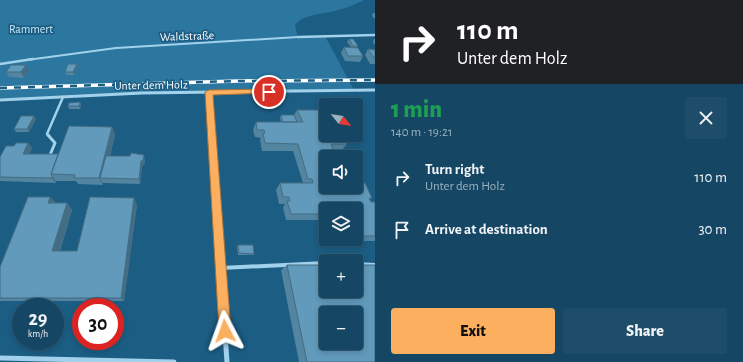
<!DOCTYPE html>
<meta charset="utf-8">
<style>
:root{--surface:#154663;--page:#1e4d69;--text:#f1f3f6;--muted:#9db1be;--line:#345e78;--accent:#fcaf5f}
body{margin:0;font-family:"Alegreya Sans",sans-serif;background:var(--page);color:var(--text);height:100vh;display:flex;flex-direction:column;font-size:15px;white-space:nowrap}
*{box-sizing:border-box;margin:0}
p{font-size:13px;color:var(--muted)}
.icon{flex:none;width:22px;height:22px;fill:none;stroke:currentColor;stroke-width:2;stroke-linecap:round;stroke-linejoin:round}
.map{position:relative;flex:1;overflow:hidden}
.side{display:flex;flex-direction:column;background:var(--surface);width:368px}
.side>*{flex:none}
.top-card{background:#202124;color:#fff;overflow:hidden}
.needle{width:26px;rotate:120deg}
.fabs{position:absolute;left:319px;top:98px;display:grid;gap:8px}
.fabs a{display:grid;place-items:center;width:44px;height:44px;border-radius:4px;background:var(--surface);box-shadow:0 2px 6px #0003,0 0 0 1px var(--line);font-size:20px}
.speed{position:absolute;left:12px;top:298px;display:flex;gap:8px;font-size:20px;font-weight:700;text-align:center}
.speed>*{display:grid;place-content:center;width:52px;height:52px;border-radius:50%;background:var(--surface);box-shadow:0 2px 6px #0003,0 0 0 1px var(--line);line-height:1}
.speed small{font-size:10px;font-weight:400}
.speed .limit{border:6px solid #d22;background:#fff;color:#111}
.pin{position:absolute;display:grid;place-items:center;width:34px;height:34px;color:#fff;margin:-17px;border:2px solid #fff;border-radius:50%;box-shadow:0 1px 4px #0007}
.me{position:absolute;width:44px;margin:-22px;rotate:356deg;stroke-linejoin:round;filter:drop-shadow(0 0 3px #0008)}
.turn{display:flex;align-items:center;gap:14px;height:84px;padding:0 16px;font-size:18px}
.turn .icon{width:52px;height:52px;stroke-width:2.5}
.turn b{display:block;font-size:28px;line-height:34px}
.round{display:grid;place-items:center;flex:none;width:42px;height:42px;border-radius:4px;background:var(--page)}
.headline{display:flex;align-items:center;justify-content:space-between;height:68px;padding:0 16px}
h1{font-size:24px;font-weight:800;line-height:30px;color:#1e9e55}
.action{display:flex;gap:8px;margin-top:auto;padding:8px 16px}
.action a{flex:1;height:46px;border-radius:4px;background:var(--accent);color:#111;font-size:16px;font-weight:800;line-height:46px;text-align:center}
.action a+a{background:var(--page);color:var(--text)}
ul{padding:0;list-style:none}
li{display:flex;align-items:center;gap:12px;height:52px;padding:0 16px}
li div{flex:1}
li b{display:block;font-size:15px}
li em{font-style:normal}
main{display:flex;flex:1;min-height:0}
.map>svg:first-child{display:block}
.green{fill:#2b77a0}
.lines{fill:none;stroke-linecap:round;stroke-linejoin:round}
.lane-far3{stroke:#a2d1eb;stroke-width:2}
.lane-far2{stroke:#a2d1eb;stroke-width:2.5}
.lane-far1{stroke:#a2d1eb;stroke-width:3}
.lane{stroke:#a2d1eb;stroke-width:4}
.street-far3{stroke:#a2d1eb;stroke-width:2.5}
.street-far2{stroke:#a2d1eb;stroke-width:3}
.street-far1{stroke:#a2d1eb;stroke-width:4}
.street{stroke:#a2d1eb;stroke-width:5}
.rail-casing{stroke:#fff;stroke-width:3.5}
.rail{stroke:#1c5d84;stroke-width:2.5;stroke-dasharray:7;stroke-linecap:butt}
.wall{fill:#5384a0}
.shaded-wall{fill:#446c82}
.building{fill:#619aba;stroke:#446c82;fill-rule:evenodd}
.route{fill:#fcaf5f;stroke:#a4723e}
.labels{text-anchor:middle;stroke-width:3.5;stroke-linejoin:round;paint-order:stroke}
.far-park-label{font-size:12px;fill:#c6e7f8;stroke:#1c5d84}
.far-street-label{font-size:12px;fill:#fff;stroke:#1c5d84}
</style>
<main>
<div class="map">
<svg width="375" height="362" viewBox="0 0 375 362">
<rect width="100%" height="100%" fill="#1c5d84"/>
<!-- green -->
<path class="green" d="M0,0H364C356,4 347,8 338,10C326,14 300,14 295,26L298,37L325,36L354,90L142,93L0,100Z"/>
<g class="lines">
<!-- lane-far3 -->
<path class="lane-far3" d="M27,60L116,48L298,37"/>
<!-- lane-far2 -->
<path class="lane-far2" d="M0,64L33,59
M49,136L47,134L63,97"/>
<!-- lane-far1 -->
<path class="lane-far1" d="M48,135L55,143L50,155"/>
<!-- lane -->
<path class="lane" d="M356,264L375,265
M221,268L326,263"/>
<!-- street-far3 -->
<path class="street-far3" d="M298,37L375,35"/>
<!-- street-far2 -->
<path class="street-far2" d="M209,93L212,136
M0,100L142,93L375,90"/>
<!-- street-far1 -->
<path class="street-far1" d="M212,135L219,235"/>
<!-- street -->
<path class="street" d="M218,234L227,362
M0,358L174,362"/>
<!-- rail casing -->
<g class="rail-casing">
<path id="rail" d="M0,88L238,81L375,80"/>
</g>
<!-- rail -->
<use href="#rail" class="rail"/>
</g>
<!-- wall -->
<path class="wall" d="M373,13H375V19L372,16Z
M349,39L358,46L357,48L363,56L360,62L345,61L341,53L344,47H351L347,42Z
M374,39H375V45L373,42Z
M368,49L375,50V64H370L365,55Z
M77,64L78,67L74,75H66L65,72Z
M29,71L24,78L9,77L6,72Z
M80,102L81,105L80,109H69L68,106Z
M297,110L347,144L341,151H334L326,187L372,198L370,199L371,202H375V241H333L332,239H356V209H326V220H286L283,207L285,205L284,204H279L276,190L280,183H303L293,151H262L260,140L261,138L255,137L253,130L256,122H281L280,118L281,115H294Z
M34,116L36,119L29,132H16L14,129Z
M112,127L115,135L110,156L145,160L144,165L142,166L140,184L103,183V185L78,184L76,181H56V183L0,181V157L28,143L32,148L29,154H58Z
M50,197L56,203H67L72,210L60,251H77L137,204L124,301H0V267Z
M238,245L254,254L253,255H238L237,247Z
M287,265L375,362H299L281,270Z"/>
<!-- shaded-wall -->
<path class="shaded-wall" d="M77,64L78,67L74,75L73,72Z
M26,65L29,71L24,78L21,72Z
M80,102L81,105L80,109L79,106Z
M34,116L36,119L29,132L27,129Z
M112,127L115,135L104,178H100L103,183V185L99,178Z
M28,143L32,148L27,159L23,154Z
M144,155L145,160L144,165L142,166L140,184L139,179L141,161Z
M52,176L56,181V183L52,178Z
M50,197L56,203L54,209L48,203Z
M134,198L137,204L124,301L121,298Z
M67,203L72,210L58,256L52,251Z"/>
<!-- building -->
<path class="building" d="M349,39H353L358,46H353Z
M344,47L358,48L363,56H348Z
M368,49L375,50V58H374Z
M68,64H77L73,72H65Z
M11,65H26L21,72H6Z
M80,102L79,106H68L69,103Z
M297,110H326V135H342L347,144H331L336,157H326V187H356V183H365L372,198H369L371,202H375V236H356V209H326V214H291L287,201H290L289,197H283L280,183H313L312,179H308L298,144L265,143L263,133H265L264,130H257L256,122H303Z
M281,115H294L297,122H283Z
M21,116H34L27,129H14Z
M69,126L112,127L99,178H74L75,175L51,174Z
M16,143H28L23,154H58L51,174L52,176V178L0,177V157L6,146H14Z
M131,153L144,155L143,160L141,161L139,179L100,178L106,156H130Z
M28,197H50L48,203H67L52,251H77L90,197L134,198L121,298H0V267Z
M238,245H253L254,254L239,253Z
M287,265H326V291H356V265H375V362H307ZM326,313H356V343H326Z"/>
<!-- route -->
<path class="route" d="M269,89L271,90V93L213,95L231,331L230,335L225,337L221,335L219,331L205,92L209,90Z"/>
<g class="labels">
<!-- far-park labels -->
<g class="far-park-label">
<text x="31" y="33">Rammert</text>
</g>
<!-- far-street labels -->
<g class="far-street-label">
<text transform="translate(187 36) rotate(-2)" y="4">Waldstraße</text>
<text transform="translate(151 85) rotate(-1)" y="4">Unter dem Holz</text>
</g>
</g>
</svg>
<div class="fabs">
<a><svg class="needle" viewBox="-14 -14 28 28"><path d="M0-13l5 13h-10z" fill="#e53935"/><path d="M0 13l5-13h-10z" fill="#9db1be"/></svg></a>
<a><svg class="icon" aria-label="sound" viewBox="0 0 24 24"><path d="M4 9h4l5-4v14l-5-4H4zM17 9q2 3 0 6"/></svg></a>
<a><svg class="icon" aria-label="layers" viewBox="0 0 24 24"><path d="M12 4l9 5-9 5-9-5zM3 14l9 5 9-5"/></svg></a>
<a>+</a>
<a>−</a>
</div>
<div class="speed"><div>29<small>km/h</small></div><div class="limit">30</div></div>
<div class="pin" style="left:269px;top:92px;background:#d93025"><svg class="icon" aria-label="arrive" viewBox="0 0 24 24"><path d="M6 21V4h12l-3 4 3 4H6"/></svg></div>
<svg class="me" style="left:225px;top:331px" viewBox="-20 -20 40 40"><path d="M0-17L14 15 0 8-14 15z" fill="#fcaf5f" stroke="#fff" stroke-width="4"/></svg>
</div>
<section class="side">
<div class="top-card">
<div class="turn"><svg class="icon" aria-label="right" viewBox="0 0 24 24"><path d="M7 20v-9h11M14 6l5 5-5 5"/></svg><div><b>110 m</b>Unter dem Holz</div></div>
</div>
<div class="headline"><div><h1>1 min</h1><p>140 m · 19:21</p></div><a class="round"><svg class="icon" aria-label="close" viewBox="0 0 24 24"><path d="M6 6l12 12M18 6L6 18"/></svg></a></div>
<ul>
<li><svg class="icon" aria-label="right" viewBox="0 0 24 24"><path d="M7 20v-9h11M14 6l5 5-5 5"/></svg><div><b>Turn right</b><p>Unter dem Holz</p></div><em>110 m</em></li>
<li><svg class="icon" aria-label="arrive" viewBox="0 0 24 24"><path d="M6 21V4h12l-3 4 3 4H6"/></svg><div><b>Arrive at destination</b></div><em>30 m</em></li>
</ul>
<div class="action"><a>Exit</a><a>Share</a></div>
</section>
</main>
